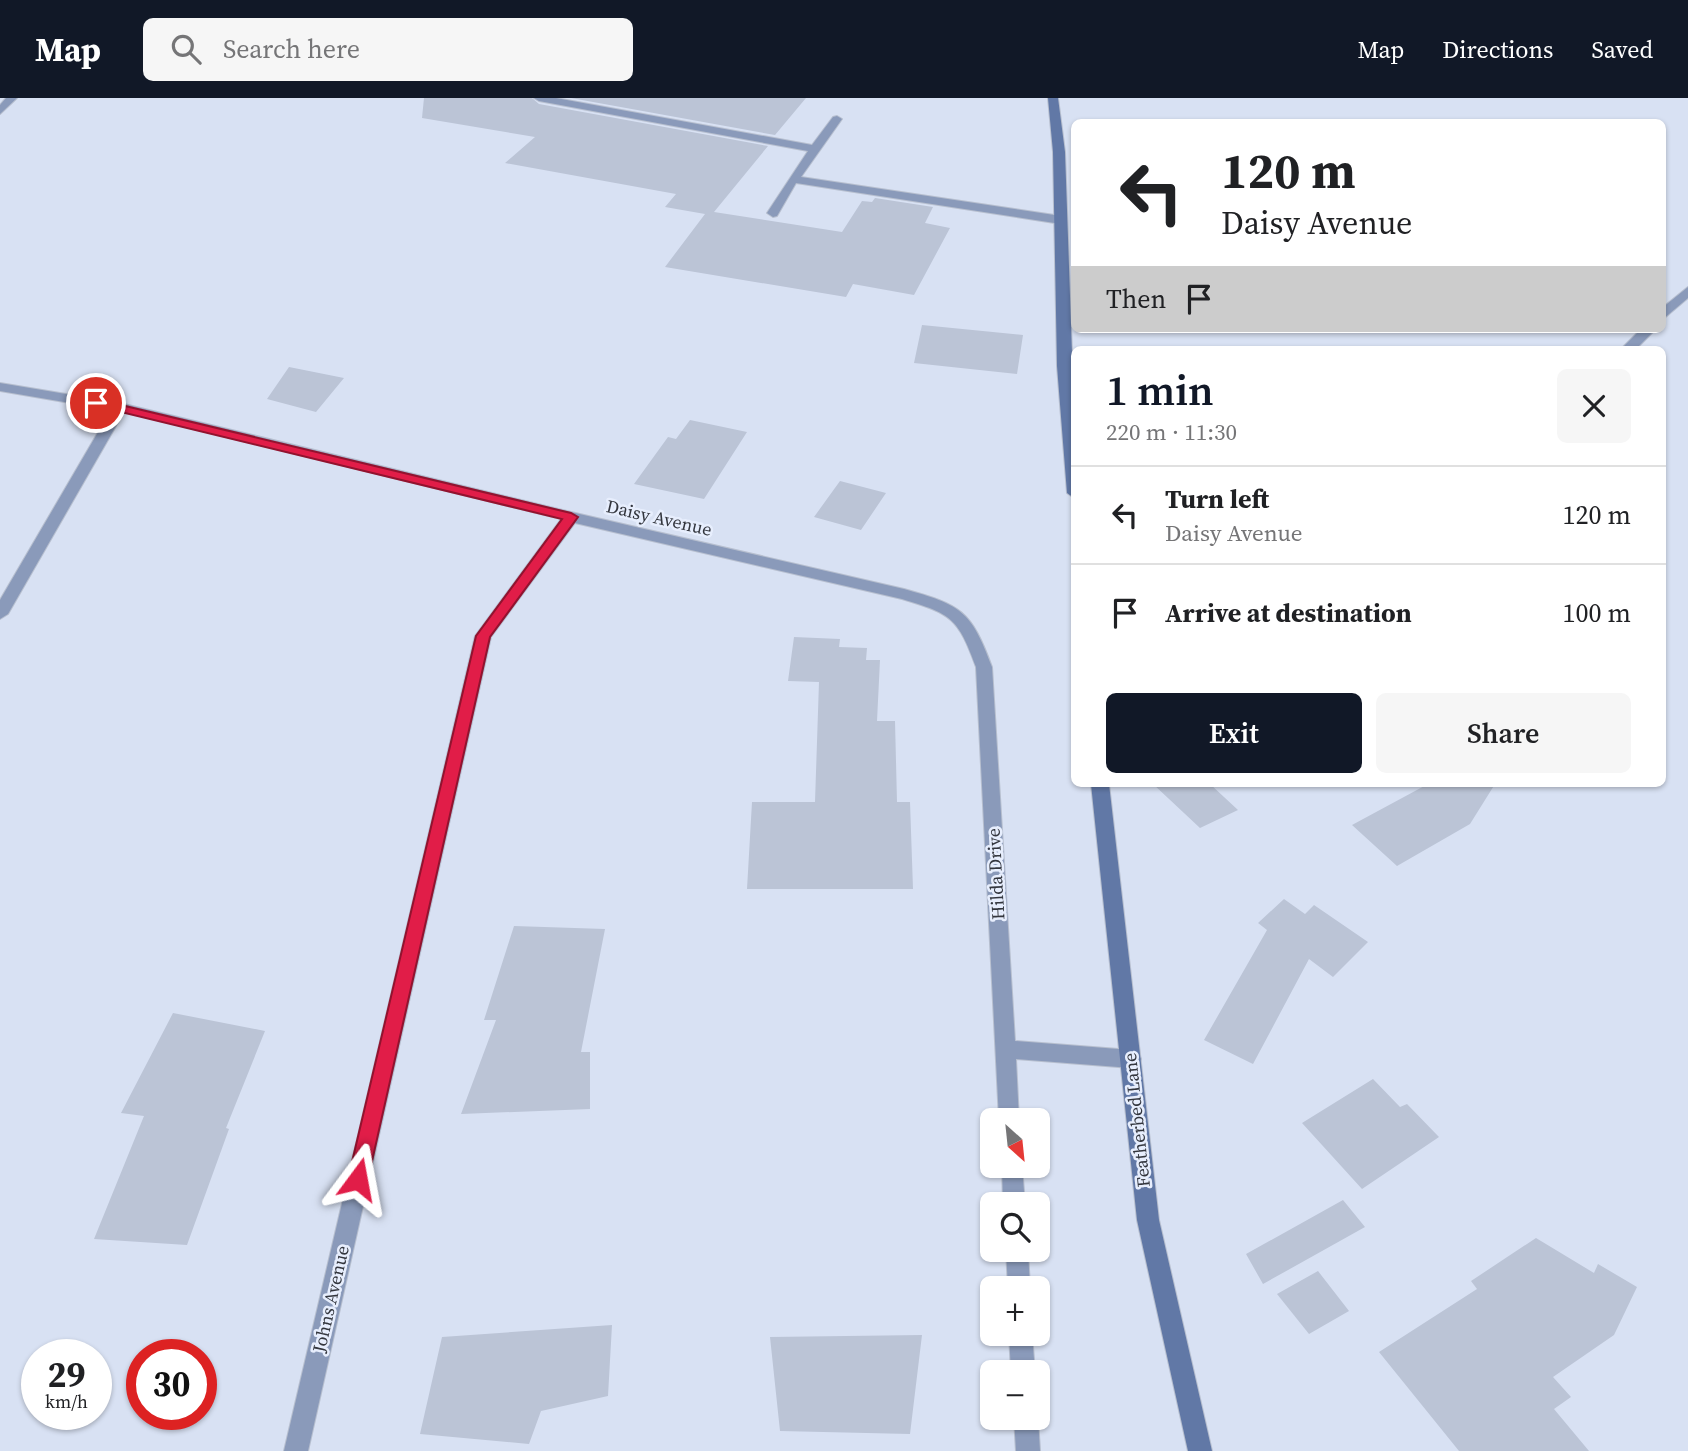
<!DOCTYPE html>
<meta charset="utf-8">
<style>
:root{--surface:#fff;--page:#f6f6f6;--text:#202124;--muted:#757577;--line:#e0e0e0;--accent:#111827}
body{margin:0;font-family:"Source Serif 4",serif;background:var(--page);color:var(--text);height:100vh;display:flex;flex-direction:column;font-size:26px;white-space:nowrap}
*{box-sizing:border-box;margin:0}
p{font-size:23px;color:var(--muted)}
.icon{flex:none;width:38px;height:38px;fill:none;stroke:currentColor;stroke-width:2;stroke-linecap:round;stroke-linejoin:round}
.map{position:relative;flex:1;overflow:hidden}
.side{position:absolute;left:1071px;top:248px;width:595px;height:441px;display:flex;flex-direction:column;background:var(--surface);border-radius:10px;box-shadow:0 2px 5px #0004}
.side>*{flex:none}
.top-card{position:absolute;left:1071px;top:21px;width:595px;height:214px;border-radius:10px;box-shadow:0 2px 5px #0004;background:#fff;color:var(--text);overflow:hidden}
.needle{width:46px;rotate:153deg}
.fabs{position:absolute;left:980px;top:1010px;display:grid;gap:14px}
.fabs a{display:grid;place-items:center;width:70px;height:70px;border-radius:10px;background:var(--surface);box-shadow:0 2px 5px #0004;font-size:35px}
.speed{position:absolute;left:21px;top:1241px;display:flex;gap:14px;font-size:35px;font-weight:700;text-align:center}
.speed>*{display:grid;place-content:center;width:91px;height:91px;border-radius:50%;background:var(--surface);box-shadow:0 2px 5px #0004;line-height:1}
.speed small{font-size:18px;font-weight:400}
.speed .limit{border:10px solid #d22;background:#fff;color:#111}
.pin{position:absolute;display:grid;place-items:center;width:60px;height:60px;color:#fff;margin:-30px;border:4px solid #fff;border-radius:50%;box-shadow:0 2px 7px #0007}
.me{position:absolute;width:77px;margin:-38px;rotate:13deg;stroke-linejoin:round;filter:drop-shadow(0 0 5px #0008)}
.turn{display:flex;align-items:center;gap:24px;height:147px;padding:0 35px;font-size:32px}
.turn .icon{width:91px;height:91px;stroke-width:2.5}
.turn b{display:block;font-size:49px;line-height:60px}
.then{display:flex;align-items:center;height:66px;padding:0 35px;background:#0003;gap:14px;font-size:26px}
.round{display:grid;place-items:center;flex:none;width:74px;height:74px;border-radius:10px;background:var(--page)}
.summary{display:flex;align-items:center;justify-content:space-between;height:119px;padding:0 35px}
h1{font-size:42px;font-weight:600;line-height:52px;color:var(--accent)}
.button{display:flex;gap:14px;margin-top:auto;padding:14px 35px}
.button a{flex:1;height:80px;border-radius:10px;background:var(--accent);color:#fff;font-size:28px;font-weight:600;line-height:80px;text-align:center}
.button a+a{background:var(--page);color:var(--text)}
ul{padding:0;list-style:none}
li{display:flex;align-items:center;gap:21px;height:98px;padding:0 35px;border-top:2px solid var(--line)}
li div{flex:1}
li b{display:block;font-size:26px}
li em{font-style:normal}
header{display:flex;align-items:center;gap:42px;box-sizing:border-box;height:98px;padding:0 35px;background:var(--accent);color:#fff}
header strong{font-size:33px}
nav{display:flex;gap:38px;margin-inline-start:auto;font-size:24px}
.search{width:490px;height:63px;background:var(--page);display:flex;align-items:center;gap:18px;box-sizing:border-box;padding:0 24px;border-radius:10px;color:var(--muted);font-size:26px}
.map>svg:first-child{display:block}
.building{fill:#bbc4d6}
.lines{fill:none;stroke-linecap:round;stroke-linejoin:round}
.lane-casing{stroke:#b7bfcf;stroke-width:2}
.street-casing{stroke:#b7bfcf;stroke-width:2}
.secondary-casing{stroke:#b7bfcf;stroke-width:2}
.lane{fill:#8a9aba;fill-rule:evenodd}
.street{fill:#8a9aba;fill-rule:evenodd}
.secondary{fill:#6178a6;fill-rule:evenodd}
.route{fill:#e11d48;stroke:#92132f;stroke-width:2}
.labels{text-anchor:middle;stroke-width:5;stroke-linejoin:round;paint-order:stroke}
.street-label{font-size:18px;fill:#33363e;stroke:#e7eefd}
</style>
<header>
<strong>Map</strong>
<div class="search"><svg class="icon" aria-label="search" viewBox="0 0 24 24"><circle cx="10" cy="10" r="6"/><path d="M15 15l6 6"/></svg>Search here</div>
<nav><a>Map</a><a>Directions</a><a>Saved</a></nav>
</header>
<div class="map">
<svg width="1688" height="1353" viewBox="0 0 1688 1353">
<rect width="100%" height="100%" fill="#d8e1f3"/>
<!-- building -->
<path class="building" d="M424,0H532L539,6L768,48L714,114L842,134L862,103L872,104L875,100L933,109L925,125L950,130L914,197L853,186L846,199L665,169L705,116L665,109L676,96L505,65L535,39L422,20Z
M571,0H806L775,37Z
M922,227L1023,237L1017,276L914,265Z
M289,269L344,280L316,314L267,301Z
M690,322L747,334L704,401L634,386L668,339L676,341Z
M840,383L886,395L861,432L814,419Z
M794,539L840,541L839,549L867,550L866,562H880L877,623H895L897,704H910L913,791H747L752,704H815L819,584L788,583Z
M1153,686H1210L1238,712L1200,730Z
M1428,686H1495L1470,726L1397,768L1352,727Z
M1284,801L1305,816L1314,807L1368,844L1333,879L1309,861L1253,966L1204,942L1267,832L1258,825Z
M514,828L605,831L581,954H590V1011L461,1016L496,922H484Z
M173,915L265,933L226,1030L229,1031L187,1147L94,1141L144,1018L121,1015Z
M1373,981L1400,1009L1407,1006L1439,1039L1362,1091L1302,1025Z
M1343,1102L1365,1129L1263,1186L1246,1156Z
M1536,1140L1594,1175L1598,1166L1637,1189L1614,1237L1553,1279L1571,1299L1554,1311L1589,1353H1459L1379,1254L1477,1191L1471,1183Z
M1318,1173L1349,1213L1309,1236L1277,1196Z
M612,1227L608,1298L541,1313L529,1346L420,1336L442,1239Z
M922,1237L910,1336L780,1333L770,1239Z"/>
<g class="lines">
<!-- lane casing -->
<g class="lane-casing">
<path id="lane" d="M534,0H556L812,47L833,19L837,18L842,21L801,79L1061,118L1067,122L1061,126L796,85L777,118L773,119L767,115L808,53L539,3Z"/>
</g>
<!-- street casing -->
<g class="street-casing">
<path id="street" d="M6,0H17L0,16V7Z
M1688,189V200L1662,222V210Z
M1641,231H1656L1635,252H1620Z
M0,285L120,305L571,414L904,491C961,507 971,512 992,569L1015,943L1131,952L1138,955L1141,961L1138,967L1131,970L1016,961L1019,1022H999L976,569C958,520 952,516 902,501L575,425L491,539L308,1353H284L475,538L561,421L124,314L8,516L0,521V502L111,312L0,293Z
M1002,1068H1022L1025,1106H1003Z
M1006,1152H1028L1030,1190H1008Z
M1009,1236H1032L1035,1274H1011Z
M1014,1320H1038L1040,1353H1016Z"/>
</g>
<!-- secondary casing -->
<g class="secondary-casing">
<path id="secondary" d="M1048,0H1058L1065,54L1074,313V400L1067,395L1057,268L1053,54Z
M1091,686H1109L1159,1122L1212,1353H1188L1137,1122Z"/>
</g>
<!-- lane -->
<use href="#lane" class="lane"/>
<!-- street -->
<use href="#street" class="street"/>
<!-- secondary -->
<use href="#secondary" class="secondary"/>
</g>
<!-- route -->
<path class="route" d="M96,301L571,415L578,419L490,539L368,1081L365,1087L358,1090L351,1087L348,1081L476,538L562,421L92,307V302Z"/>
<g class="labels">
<!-- street labels -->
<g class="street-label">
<text transform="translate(659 420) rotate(13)" y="6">Daisy Avenue</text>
<text transform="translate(996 776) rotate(-93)" y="6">Hilda Drive</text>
<text transform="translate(1137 1022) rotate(-96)" y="6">Featherbed Lane</text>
<text transform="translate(331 1201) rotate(-77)" y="6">Johns Avenue</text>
</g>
</g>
</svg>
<div class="fabs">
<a><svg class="needle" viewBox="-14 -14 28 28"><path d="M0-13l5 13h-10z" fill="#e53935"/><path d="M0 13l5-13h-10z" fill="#757577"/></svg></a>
<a><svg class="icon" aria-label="search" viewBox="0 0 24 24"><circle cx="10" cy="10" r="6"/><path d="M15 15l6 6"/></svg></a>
<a>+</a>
<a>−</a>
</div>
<div class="speed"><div>29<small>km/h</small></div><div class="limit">30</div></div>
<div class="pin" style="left:96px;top:305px;background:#d93025"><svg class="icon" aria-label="arrive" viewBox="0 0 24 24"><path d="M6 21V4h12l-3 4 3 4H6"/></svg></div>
<svg class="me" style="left:358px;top:1081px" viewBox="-20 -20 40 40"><path d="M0-17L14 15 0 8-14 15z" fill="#e11d48" stroke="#fff" stroke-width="4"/></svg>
<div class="top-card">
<div class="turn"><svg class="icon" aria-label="left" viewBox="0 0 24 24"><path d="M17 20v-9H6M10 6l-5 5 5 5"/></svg><div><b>120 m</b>Daisy Avenue</div></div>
<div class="then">Then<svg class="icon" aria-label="arrive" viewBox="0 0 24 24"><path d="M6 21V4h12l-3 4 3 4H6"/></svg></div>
</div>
<section class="side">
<div class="summary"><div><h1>1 min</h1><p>220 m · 11:30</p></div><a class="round"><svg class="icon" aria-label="close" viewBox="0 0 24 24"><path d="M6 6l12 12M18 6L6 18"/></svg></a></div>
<ul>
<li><svg class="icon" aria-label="left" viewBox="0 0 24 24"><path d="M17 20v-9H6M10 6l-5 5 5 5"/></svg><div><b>Turn left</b><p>Daisy Avenue</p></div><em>120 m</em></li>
<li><svg class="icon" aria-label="arrive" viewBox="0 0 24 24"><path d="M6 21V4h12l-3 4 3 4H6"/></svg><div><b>Arrive at destination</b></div><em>100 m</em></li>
</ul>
<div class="button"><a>Exit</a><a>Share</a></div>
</section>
</div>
